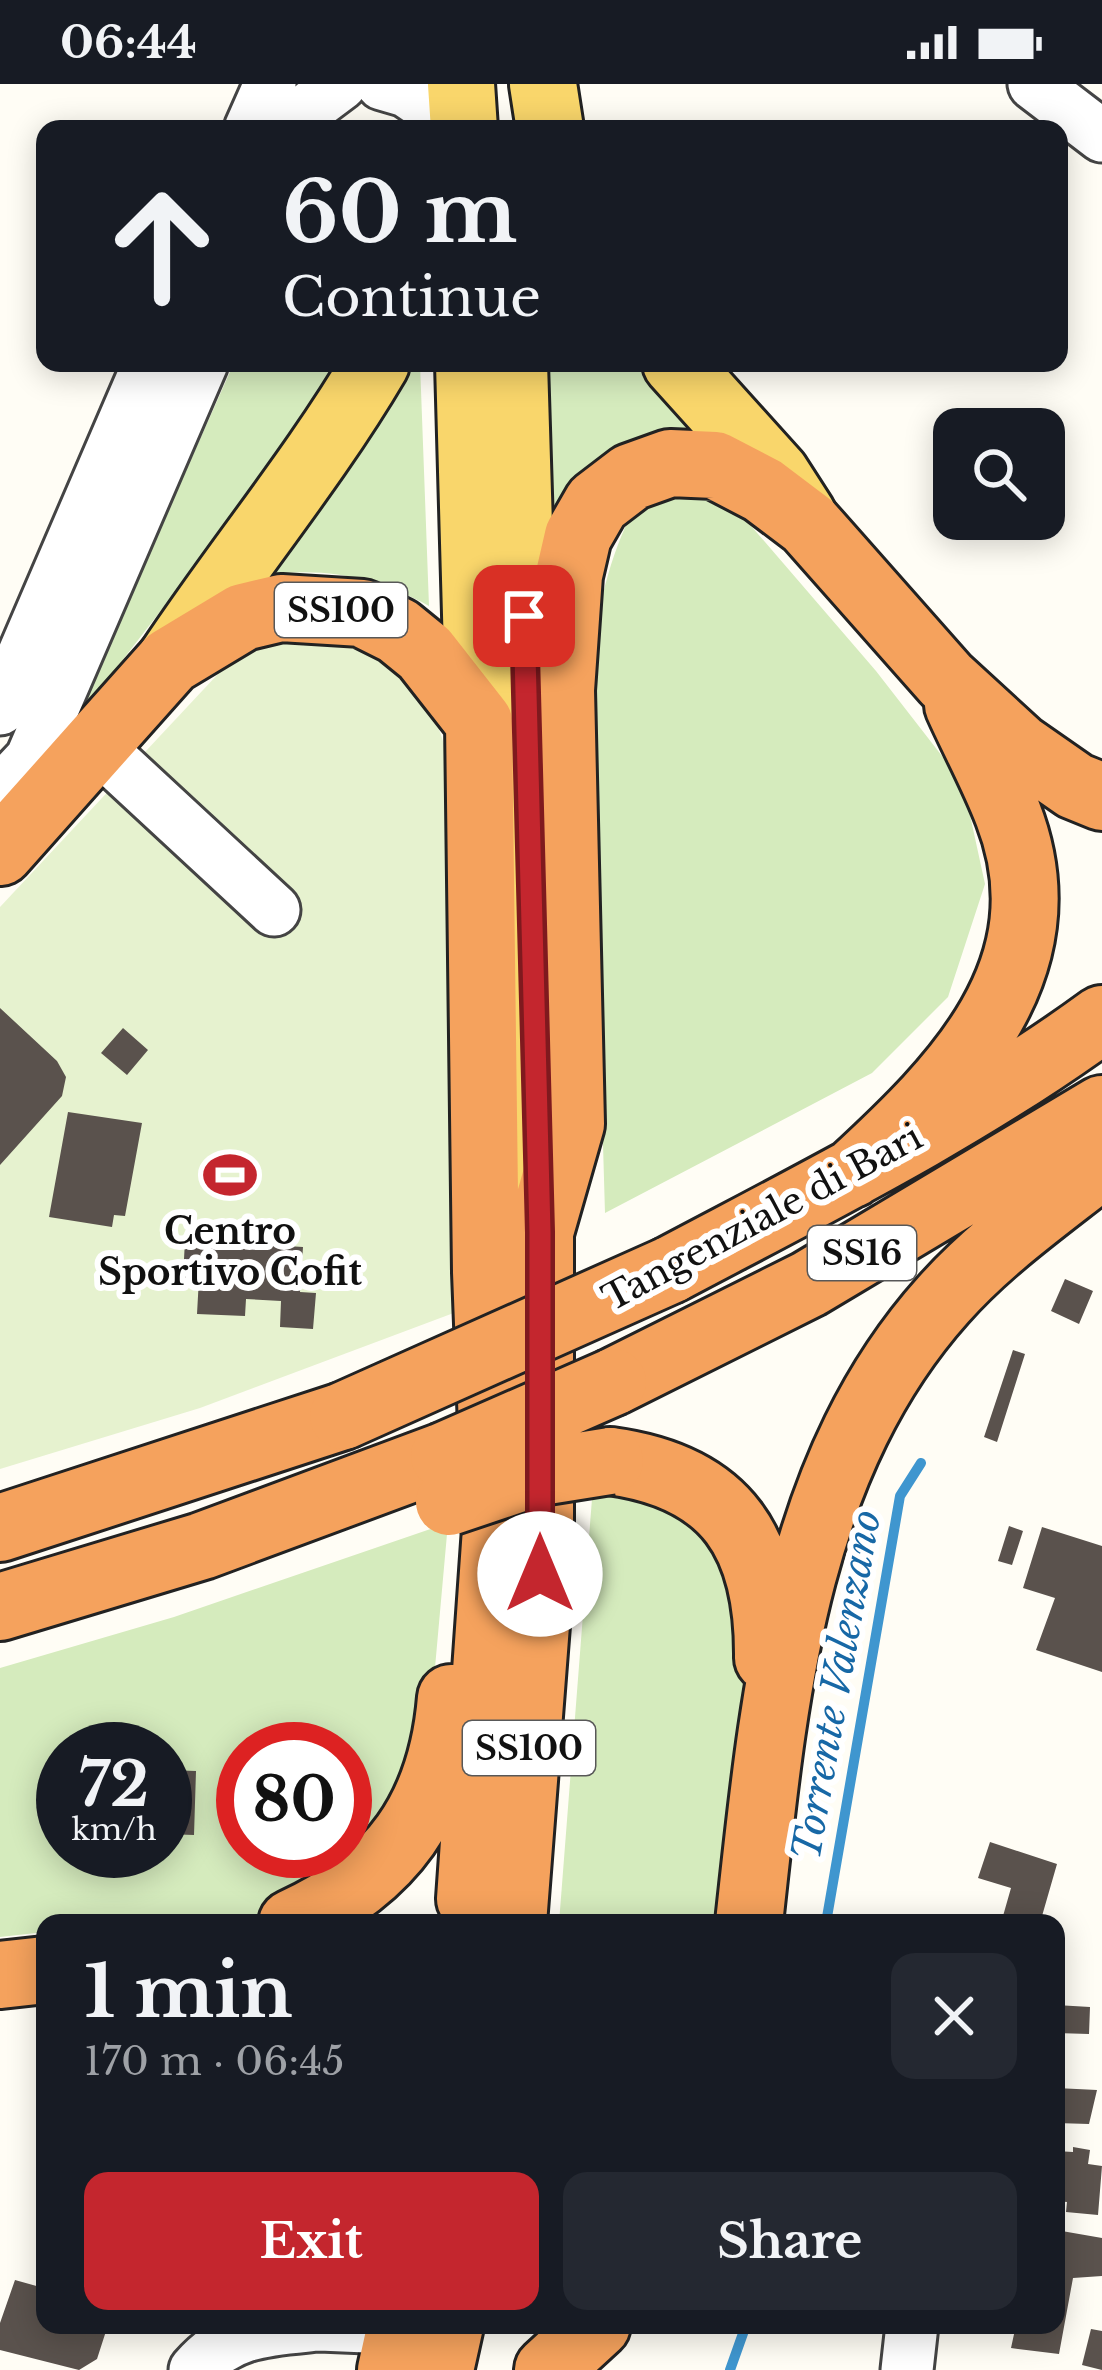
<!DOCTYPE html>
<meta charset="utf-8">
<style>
:root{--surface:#171b24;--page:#242831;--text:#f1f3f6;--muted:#9ea1a6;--accent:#c4262e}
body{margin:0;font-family:"Libre Baskerville",serif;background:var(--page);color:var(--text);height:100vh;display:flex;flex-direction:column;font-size:45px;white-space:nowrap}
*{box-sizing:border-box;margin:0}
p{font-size:39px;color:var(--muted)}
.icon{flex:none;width:66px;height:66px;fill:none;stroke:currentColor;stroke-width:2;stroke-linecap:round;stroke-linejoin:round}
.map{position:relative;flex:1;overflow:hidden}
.side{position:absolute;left:36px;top:1830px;width:1029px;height:420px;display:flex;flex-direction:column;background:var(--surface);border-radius:24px;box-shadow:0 6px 30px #0003}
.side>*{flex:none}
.hud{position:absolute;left:36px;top:36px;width:1032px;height:252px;border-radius:24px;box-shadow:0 6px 30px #0003;background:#171b24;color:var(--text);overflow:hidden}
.tools{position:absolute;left:933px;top:324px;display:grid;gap:24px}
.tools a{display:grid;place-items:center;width:132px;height:132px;border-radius:24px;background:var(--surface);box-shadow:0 6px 30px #0003;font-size:60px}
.speed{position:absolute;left:36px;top:1638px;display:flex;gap:24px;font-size:60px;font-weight:700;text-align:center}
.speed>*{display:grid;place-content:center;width:156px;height:156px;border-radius:50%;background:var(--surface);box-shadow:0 6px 30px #0003;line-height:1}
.speed small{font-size:30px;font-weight:400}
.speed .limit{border:18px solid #d22;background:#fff;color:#111}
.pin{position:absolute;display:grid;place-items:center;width:102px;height:102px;color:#fff;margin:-51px;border-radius:24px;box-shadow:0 6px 18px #0006}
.me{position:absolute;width:132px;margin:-66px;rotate:0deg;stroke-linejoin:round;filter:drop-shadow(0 0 9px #0008)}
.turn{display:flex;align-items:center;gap:42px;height:252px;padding:0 48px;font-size:54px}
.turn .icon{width:156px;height:156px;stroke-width:2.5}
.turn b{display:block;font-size:84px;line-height:102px}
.round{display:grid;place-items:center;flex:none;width:126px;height:126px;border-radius:24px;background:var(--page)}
.overview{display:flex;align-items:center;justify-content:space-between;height:204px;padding:0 48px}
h1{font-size:72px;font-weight:700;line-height:90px}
.button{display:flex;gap:24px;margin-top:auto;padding:24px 48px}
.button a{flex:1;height:138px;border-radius:24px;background:var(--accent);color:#fff;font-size:48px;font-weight:700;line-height:138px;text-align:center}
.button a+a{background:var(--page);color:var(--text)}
.status{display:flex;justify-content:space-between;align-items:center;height:84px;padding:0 60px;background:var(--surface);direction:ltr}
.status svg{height:33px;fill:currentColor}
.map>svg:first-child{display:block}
.green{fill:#d5ebbd;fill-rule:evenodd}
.pitch{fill:#e6f2cf}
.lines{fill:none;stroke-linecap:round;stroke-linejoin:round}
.stream{stroke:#3f96cf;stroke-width:10}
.building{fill:#5a524d}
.minor-casing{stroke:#444;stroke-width:57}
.major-casing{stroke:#222;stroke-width:72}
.highway-casing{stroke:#222;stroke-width:72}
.minor{stroke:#fff;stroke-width:51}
.major{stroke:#f9d66b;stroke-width:66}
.highway{stroke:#f5a25d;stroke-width:66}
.highway-bridge-casing{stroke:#222;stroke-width:72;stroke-linecap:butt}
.highway-bridge{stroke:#f5a25d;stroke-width:66}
.route-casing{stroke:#7f191e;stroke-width:30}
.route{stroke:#c4262e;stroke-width:21}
.labels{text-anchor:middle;stroke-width:12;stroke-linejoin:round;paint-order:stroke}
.shield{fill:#fff;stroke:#585858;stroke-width:3}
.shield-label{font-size:33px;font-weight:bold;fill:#111}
.street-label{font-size:36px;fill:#111;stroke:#fff}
.poi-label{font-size:36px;font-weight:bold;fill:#111;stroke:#fff}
.water-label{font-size:39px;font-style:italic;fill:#1768a6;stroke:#fff}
</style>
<div class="status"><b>06:44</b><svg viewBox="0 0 49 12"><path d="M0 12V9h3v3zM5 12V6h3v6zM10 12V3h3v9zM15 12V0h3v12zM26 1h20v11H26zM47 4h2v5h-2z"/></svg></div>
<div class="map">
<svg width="1102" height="2286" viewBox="0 0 1102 2286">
<rect width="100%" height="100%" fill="#fffdf5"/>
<!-- green -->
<path class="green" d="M234,279H340L282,370L46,675L101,577Z
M410,279H420L429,522C376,493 316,480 256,494L356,374Z
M545,279H649L717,352L550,473Z
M700,408L746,436L876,587L963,699L985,800L948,913L872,989L605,1129L589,581C599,522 609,470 638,417Z
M627,1399L709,1438L749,1555L721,1839H559L593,1402Z
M448,1439L431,1628L389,1744L286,1822L243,1834L176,1839H45V1848L0,1853V1584L174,1533ZM63,1665H165V1767H63ZM243,1665H345V1767H243Z"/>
<!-- pitch -->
<path class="pitch" d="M323,555C398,573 429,599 448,675L459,1227L200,1324L0,1385V823L232,575L277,557Z"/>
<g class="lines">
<!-- stream -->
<path class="stream" d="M826,1839L900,1412L921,1379
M730,2286L746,2241"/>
</g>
<!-- building -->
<path class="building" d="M0,924L57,977L66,993L62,1012L0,1081Z
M123,944L148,966L127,991L101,969Z
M68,1028L142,1039L125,1132L114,1131L112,1143L49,1133Z
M185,1156L303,1163L300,1208L316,1209L313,1245L280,1243L281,1217L246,1215L245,1232L197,1230L199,1194H183Z
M1065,1195L1093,1207L1079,1240L1051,1227Z
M1013,1266L1025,1270L997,1358L984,1353Z
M1009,1442L1023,1447L1012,1481L998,1477Z
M1042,1443L1102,1462V1588L1036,1566L1055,1514L1023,1504Z
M165,1686L196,1687L194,1751L165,1750Z
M990,1758L1057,1780L1040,1839H1001L1011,1804L978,1794Z
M1056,1921L1090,1923L1089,1950L1056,1949Z
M1056,2004L1097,2006L1089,2040L1056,2039Z
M1073,2063L1090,2066L1088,2080L1102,2082L1098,2131L1066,2128L1067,2118L1056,2117V2067L1073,2068Z
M1056,2146L1102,2154V2192L1073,2194L1059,2270L1011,2264L1016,2241H1056Z
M44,2189L45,2241L107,2244L97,2275L79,2286L0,2266V2239L15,2196L40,2203Z
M1091,2245L1102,2247V2286L1082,2281Z"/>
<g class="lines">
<!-- minor casing -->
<g class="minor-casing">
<path id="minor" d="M382,0L406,7L462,45
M1034,0L1102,52
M250,45L270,0
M303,45L313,21L341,0
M0,625L149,279
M96,661L274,826
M0,708L31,675L202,279
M320,2241L367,2243
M195,2286C229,2246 269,2246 319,2241
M907,2286L912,2241"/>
</g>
<!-- major casing -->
<g class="major-casing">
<path id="major" d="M461,0L464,45
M543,0L550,45
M469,279L479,638
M514,279L540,1127
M676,279L776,390L803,432
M170,577C237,476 315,383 376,279"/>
</g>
<!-- highway casing -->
<g class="highway-casing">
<path id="highway" d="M0,768L170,577L243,533L281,524L362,529L398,547L425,569L479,638L486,1188L496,1445L470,1815
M852,1090C955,995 1068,884 1008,730C994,693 974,657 958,621
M670,1186C817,1108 968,1033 1102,935
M613,1298L809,1200L1102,1025
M610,1377C728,1393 769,1460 768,1574
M0,1444L343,1332
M0,1523L202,1462L444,1372
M292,1839C392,1794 442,1724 451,1614
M513,1839L540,1489V1148L571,1040L561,606L569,491L578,452L597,419L631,393L670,379L715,381L763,406L808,440L946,596L1019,663L1075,702L1102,713
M749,1839C773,1622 791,1386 943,1216C989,1164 1048,1123 1102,1080
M0,1891L45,1886
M391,2286L401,2241
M440,2286L450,2241
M548,2286L597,2241"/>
</g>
<!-- minor -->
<use href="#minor" class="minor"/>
<!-- major -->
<use href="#major" class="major"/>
<!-- highway -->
<use href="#highway" class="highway"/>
<!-- highway-bridge casing -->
<g class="highway-bridge-casing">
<path id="highway-bridge" d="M343,1332L670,1186
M444,1372L613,1298
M449,1418L535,1389L610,1377"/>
</g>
<!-- highway-bridge -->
<use href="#highway-bridge" class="highway-bridge"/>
</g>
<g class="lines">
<!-- route casing -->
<g class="route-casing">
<path id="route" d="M524,532L540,1148V1490"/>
</g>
<!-- route -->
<use href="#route" class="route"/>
</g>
<!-- icons -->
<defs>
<g id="stadium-bare" transform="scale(4.14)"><path d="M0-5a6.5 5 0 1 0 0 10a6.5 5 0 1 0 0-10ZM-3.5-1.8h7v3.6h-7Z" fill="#c4262e" stroke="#fff" stroke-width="2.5" paint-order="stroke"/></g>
</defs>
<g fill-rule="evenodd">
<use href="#stadium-bare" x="230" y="1091"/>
</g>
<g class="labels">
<!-- shield labels -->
<g class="shield">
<rect x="275" y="499" width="132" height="54" rx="9"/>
<rect x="808" y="1142" width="108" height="54" rx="9"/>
<rect x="463" y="1637" width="132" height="54" rx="9"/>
</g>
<g class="shield-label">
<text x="341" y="538">SS100</text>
<text x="862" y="1181">SS16</text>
<text x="529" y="1676">SS100</text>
</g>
<!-- street labels -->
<g class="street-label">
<text transform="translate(762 1133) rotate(-28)" y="13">Tangenziale di Bari</text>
</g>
<!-- poi labels -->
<g class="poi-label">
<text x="230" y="1160">Centro<tspan x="230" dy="41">Sportivo Cofit</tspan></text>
</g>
<!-- water labels -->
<g class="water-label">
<text transform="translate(836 1601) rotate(-80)" y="14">Torrente Valenzano</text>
</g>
</g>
</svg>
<div class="tools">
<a><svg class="icon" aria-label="search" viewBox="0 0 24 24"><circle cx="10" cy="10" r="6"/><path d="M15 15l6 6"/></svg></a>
</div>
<div class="speed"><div>72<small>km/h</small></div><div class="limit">80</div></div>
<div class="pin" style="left:524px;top:532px;background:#d93025"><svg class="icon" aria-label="arrive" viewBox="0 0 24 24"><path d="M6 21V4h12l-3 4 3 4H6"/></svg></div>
<svg class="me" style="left:540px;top:1490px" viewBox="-20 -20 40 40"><circle r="19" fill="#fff"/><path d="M0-13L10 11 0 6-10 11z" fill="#c4262e"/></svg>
<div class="hud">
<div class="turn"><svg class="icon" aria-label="ahead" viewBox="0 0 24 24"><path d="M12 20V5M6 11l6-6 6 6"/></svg><div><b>60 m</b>Continue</div></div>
</div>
<section class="side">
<div class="overview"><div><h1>1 min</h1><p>170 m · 06:45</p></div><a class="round"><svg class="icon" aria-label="close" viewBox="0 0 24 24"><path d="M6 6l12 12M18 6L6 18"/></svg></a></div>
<div class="button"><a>Exit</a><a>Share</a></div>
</section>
</div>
